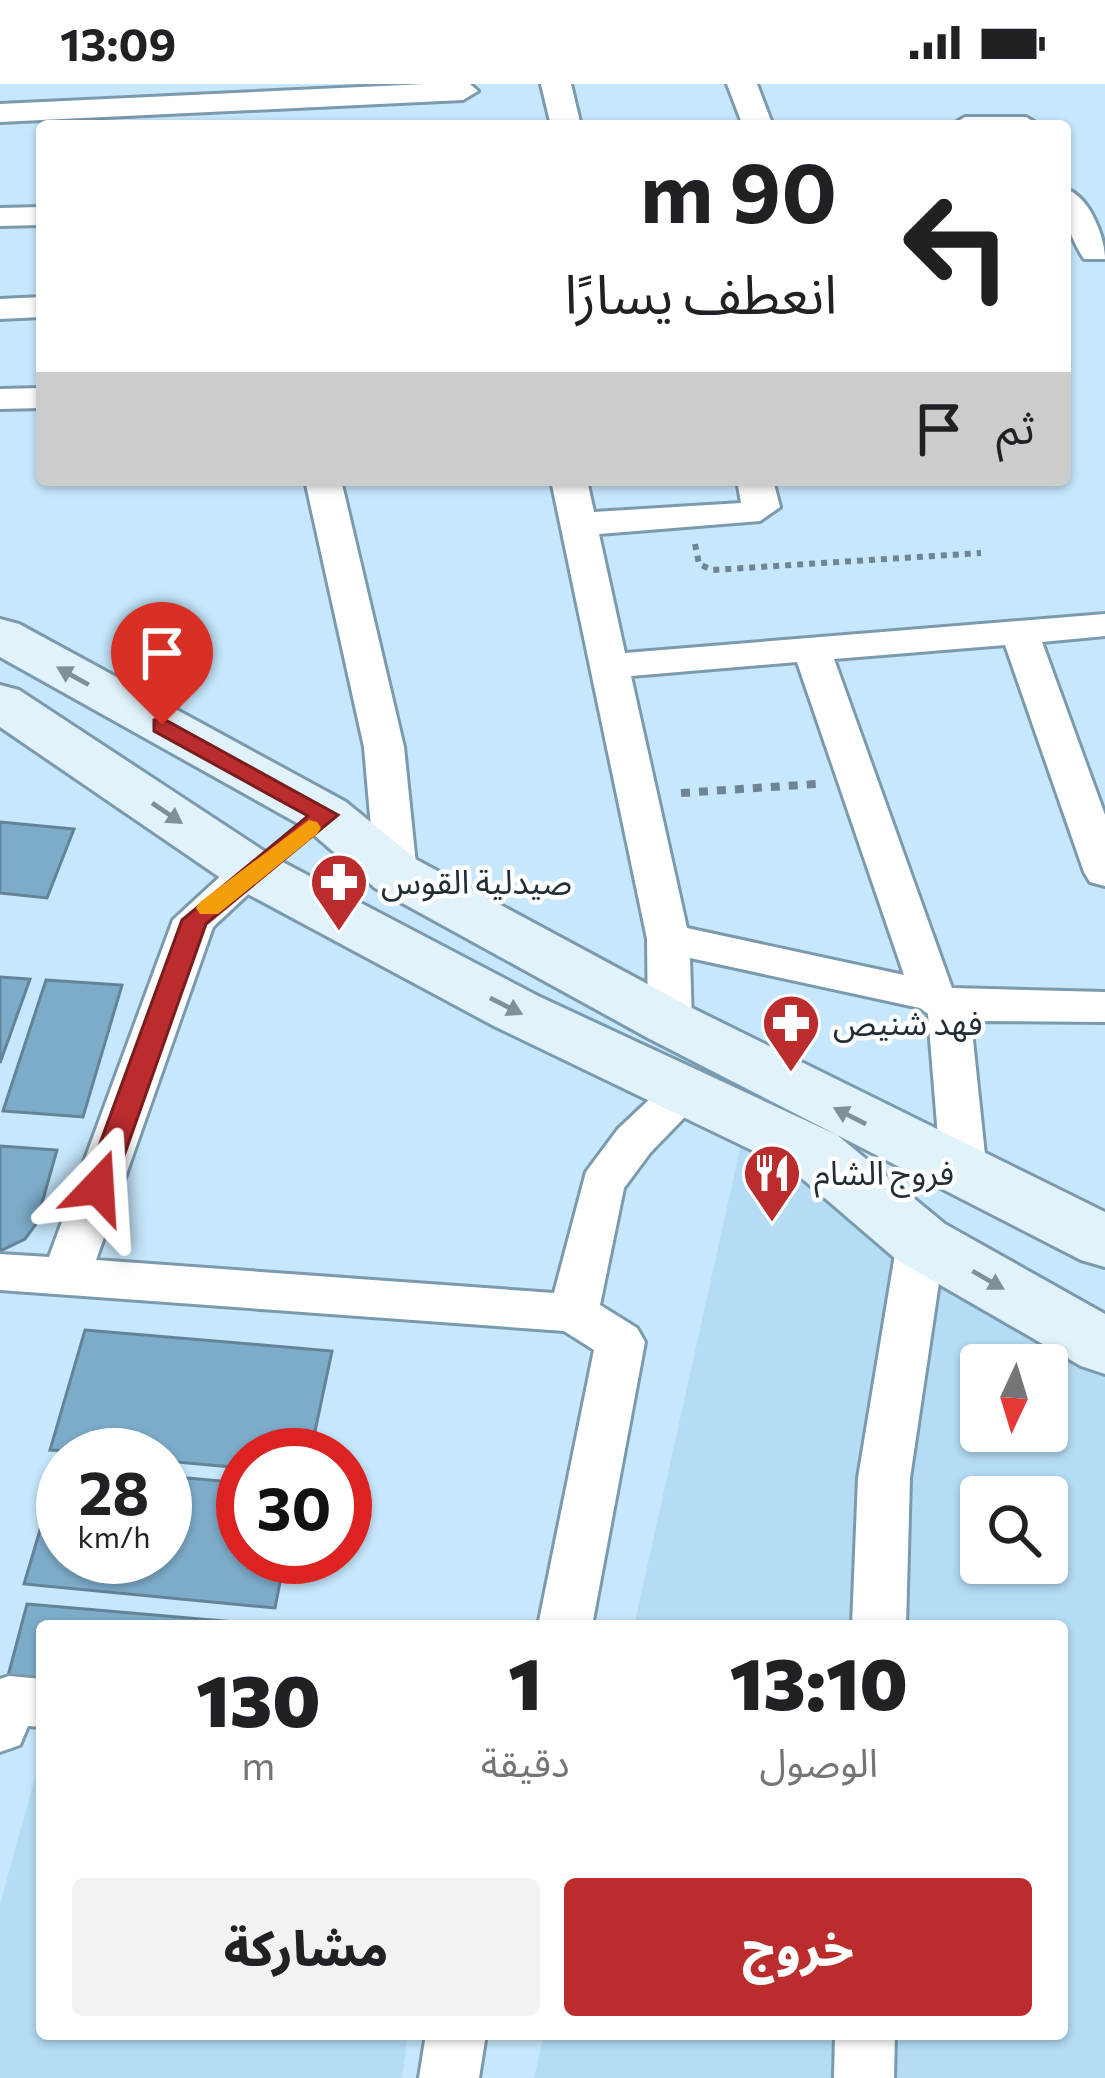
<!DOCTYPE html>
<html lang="ar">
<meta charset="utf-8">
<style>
:root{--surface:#fff;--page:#f2f2f2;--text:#202124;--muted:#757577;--accent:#bb2c2d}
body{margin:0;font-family:Commissioner,"Noto Sans Arabic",sans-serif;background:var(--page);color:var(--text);direction:rtl;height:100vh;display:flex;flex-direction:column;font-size:45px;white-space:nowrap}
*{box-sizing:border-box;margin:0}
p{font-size:39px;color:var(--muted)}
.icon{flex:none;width:66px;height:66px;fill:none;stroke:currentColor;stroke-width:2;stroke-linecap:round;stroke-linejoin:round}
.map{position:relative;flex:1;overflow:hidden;direction:ltr}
.sheet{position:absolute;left:36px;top:1536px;width:1032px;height:420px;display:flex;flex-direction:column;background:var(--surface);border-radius:12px;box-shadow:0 3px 9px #0004;direction:rtl}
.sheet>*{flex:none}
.guide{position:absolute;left:36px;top:36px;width:1035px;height:366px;border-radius:12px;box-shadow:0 3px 9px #0004;direction:rtl;background:#fff;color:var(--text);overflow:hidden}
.needle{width:78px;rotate:184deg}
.fabs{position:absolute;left:960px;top:1260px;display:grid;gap:24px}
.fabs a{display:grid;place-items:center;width:108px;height:108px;border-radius:12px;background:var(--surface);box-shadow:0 3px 9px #0004;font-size:60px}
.speed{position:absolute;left:36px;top:1344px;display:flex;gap:24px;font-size:60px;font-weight:700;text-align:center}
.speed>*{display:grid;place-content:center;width:156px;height:156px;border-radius:50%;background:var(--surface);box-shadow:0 3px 9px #0004;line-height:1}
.speed small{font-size:30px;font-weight:400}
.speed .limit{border:18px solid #d22;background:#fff;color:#111}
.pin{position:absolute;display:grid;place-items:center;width:102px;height:102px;color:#fff;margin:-123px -51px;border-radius:50% 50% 50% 0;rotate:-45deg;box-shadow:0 0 12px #0007}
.pin .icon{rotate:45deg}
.me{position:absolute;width:132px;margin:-66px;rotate:20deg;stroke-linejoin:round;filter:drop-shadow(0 0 9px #0008)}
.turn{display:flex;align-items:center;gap:42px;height:252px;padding:0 36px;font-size:54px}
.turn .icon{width:156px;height:156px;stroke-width:2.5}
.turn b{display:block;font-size:84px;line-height:102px}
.then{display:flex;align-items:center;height:114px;padding:0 36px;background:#0003;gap:24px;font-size:45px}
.eta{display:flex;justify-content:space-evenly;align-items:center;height:204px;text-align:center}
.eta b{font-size:72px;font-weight:800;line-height:84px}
.action{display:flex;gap:24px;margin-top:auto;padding:24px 36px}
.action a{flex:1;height:138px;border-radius:12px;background:var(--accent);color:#fff;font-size:48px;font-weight:800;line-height:138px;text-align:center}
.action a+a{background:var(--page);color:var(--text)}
.status{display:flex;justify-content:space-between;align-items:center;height:84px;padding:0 60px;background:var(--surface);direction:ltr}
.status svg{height:33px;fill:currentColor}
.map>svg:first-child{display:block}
.built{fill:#b4dcf5;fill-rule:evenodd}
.building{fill:#7dacca;stroke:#658396;stroke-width:3}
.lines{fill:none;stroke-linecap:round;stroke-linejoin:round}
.minor-casing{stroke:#7b9aad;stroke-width:6}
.secondary-casing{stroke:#7b9aad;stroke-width:6}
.path-far1{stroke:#6f8593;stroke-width:6;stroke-dasharray:6 6;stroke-linecap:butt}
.path{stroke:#6f8593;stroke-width:8;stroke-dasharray:9 9;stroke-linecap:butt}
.minor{fill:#fff;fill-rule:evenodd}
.secondary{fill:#e1f2fb;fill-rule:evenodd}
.oneway{fill:#819098}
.route{fill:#bb2c2d;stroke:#7a1d1d;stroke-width:3}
.slow{fill:#f59e0b}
.labels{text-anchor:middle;stroke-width:9;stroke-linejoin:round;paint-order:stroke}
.poi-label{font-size:33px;fill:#212e36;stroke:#fff;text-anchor:start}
</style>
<div class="status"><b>13:09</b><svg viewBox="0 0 49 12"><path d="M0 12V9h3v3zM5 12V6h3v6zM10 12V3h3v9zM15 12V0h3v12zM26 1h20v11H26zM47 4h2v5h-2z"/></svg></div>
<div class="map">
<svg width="1105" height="1994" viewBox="0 0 1105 1994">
<rect width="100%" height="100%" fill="#c6e7fc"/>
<!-- built -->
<path class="built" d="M742,1056L1105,1264V1994H534L544,1950H1062V1542H634ZM981,1281H1047V1347H981ZM981,1413H1047V1479H981Z
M42,1669V1950H408L402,1994H0V1820Z"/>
<!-- building -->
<path class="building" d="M0,738L74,745L47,814L0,809Z
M0,893L30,895L0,979Z
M46,896L122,901L83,1033L3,1027Z
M0,1062L57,1066L36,1140L25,1155L0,1167Z
M85,1246L332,1267L310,1371H243V1384L165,1377V1371L50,1366Z
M59,1382H63V1473H165V1392L243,1399V1473H285L275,1524L24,1500Z
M27,1520L283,1542H42V1614L3,1611Z"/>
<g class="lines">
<!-- minor casing -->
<g class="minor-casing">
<path id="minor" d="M425,0H470L478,7L463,16L0,38V20Z
M541,0H571L581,42H551Z
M727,0H757L773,42H743Z
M965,33H1026L1041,42H950Z
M1065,105C1089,111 1105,153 1105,175H1084C1068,150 1065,134 1065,105Z
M42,123V141L0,142V124Z
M42,213V233L0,235V215Z
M42,304V324L0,325V305Z
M305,396H341L404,663L417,790L411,800L396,804L381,800L375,790L364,663Z
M551,396H587L594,428L741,419L737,396H773L780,423L760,437L599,450L625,569L1105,530V552L1042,558L1105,731V802L1090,798L1084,788L1005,561L834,575L952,904L1105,908V938L971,937L987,1090L980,1102L964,1107L948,1102L941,1090L928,930L920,924L690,874L692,939L686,950L670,955L654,950L648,939L647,855ZM797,578L904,891L687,844L631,592Z
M252,773L267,777L273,787L213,843L96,1176L554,1209L586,1088L618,1045L671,995L687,991L703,995L710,1007L650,1069L624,1104L600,1221L637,1244L645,1258L592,1542H538L594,1266L564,1247L0,1206V1170L49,1173L173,836L237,777Z
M921,1140L938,1145L945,1158L910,1394L906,1542H852L858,1394L897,1158L904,1145Z
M9,1592L42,1595V1643L28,1642L20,1661L0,1668V1595Z
M426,1950H486L479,1994H419Z
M835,1950H895L894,1994H834Z"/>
</g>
<!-- secondary casing -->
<g class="secondary-casing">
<path id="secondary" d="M0,535L19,540L346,718L417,776L692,924L1105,1128V1183L1081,1176L648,954L375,804L306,744L0,573Z
M0,601L19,606L273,773L538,912L837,1051L945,1140L1105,1230V1290L1081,1282L897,1176L791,1085L494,942L231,801L0,643Z"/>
</g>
<!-- path-far1 -->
<path class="path-far1" d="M1065,281L1073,280
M695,460L699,480L712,486L981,469"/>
<!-- path -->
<path class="path" d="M681,709L816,700"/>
<!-- minor -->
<use href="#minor" class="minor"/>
<!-- secondary -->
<use href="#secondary" class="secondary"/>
</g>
<!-- one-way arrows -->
<defs><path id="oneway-solid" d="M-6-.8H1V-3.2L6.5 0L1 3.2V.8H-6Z" transform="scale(3)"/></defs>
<g class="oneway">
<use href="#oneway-solid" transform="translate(73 592) rotate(-151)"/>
<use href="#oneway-solid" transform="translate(167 729) rotate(34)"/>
<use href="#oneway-solid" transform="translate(506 922) rotate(27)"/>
<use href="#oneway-solid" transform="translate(850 1032) rotate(-153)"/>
<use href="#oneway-solid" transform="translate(988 1196) rotate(30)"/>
</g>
<!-- route -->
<path class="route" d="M162,634L338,731L206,840L113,1103L98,1114L84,1103L182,836L308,732L154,647V636Z"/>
<!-- slow -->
<path class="slow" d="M309,736L317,738L321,744L317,750L218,830H200L196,824L200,818Z"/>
<!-- icons -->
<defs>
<g id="pharmacy-pin" transform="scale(3)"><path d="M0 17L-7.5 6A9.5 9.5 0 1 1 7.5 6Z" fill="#bb2c2d" stroke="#fff"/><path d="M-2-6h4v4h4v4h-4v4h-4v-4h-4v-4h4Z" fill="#fff"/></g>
<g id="restaurant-pin" transform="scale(3)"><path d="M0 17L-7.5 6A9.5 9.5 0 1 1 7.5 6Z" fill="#bb2c2d" stroke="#fff"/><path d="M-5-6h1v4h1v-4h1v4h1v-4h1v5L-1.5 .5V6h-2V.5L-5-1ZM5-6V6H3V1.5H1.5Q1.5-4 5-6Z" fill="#fff"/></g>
</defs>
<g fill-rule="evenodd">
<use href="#pharmacy-pin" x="339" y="798"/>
<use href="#pharmacy-pin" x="791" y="939"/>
<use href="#restaurant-pin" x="772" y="1089"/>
</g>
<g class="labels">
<!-- poi labels -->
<g class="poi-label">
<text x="381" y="810">صيدلية القوس</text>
<text x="833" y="951">فهد شنيص</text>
<text x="814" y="1101">فروج الشام</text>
</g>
</g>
</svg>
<div class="fabs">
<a><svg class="needle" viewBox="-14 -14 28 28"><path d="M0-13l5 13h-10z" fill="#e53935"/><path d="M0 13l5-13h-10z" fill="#757577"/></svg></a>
<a><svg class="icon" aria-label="search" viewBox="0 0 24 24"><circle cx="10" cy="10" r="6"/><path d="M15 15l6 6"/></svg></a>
</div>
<div class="speed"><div>28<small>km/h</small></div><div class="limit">30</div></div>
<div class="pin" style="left:162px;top:641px;background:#d93025"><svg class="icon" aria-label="arrive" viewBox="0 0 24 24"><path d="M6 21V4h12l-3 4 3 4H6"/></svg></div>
<svg class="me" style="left:98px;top:1103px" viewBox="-20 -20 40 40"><path d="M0-17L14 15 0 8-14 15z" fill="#bb2c2d" stroke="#fff" stroke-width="4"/></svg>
<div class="guide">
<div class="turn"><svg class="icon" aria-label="left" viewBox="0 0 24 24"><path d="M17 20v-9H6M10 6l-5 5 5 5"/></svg><div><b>90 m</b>انعطف يسارًا</div></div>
<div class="then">ثم<svg class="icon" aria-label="arrive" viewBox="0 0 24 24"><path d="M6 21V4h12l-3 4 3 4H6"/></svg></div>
</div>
<section class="sheet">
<div class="eta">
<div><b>13:10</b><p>الوصول</p></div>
<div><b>1</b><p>دقيقة</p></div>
<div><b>130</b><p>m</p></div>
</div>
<div class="action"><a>خروج</a><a>مشاركة</a></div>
</section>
</div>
